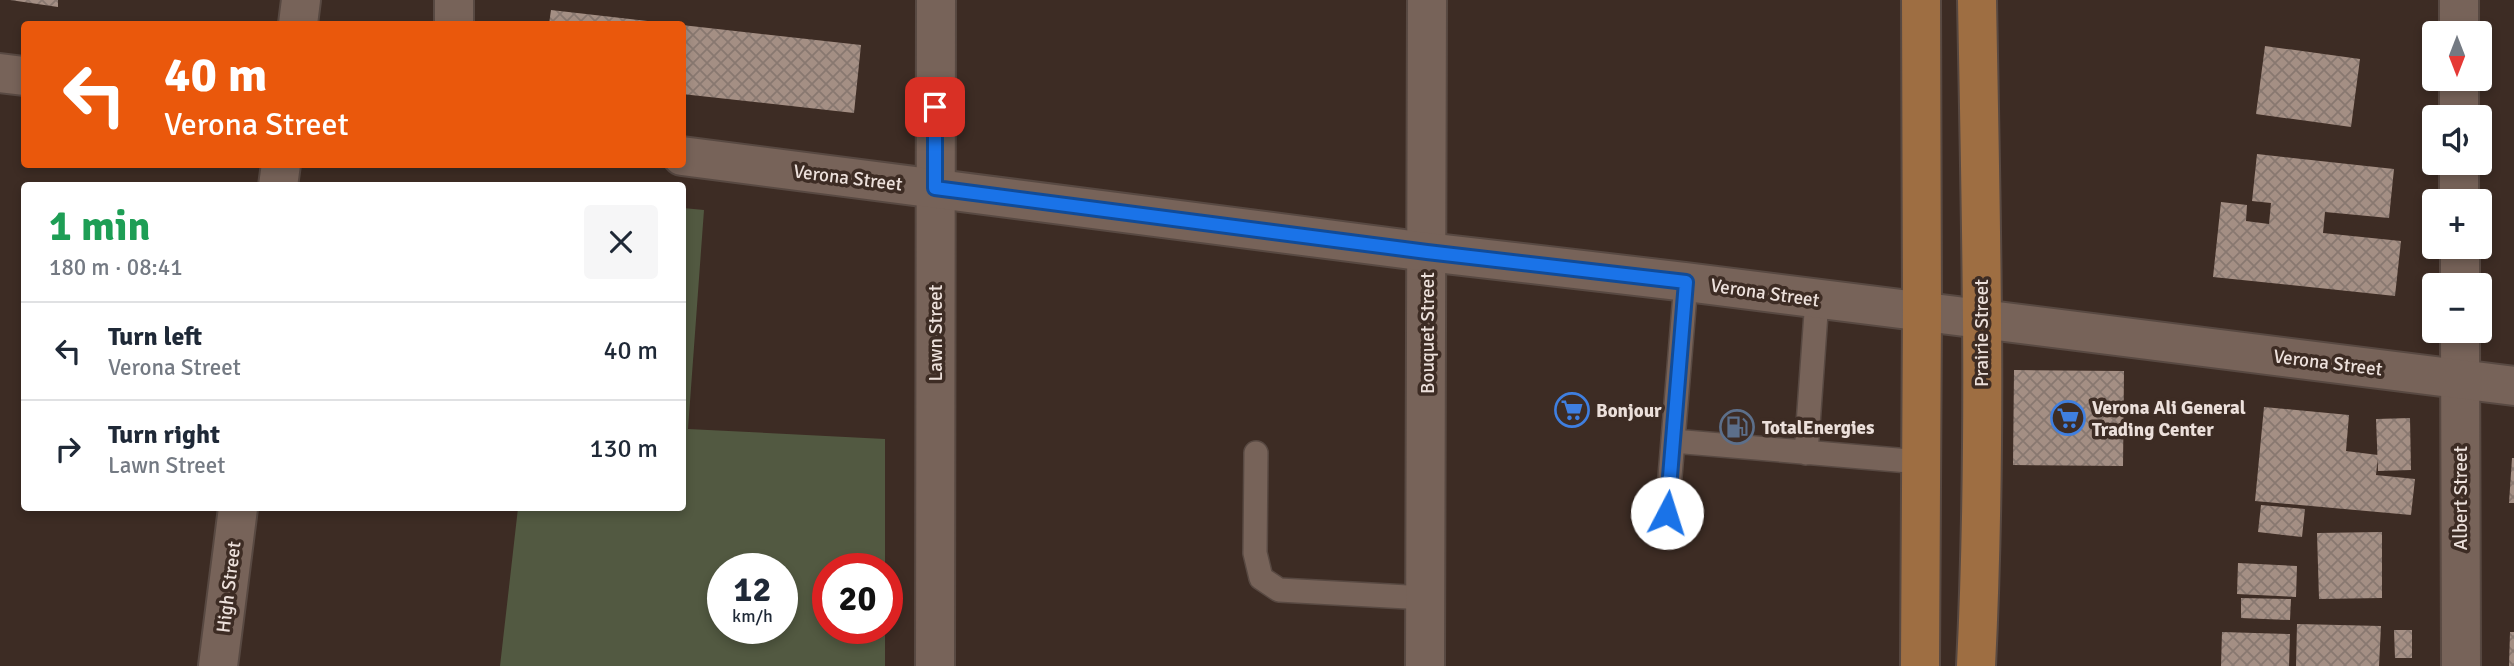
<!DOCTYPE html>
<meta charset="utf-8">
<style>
:root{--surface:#fff;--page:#f6f6f7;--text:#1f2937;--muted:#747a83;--line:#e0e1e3}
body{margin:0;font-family:Signika,sans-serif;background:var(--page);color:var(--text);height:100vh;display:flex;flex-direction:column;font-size:26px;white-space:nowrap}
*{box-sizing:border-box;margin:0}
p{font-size:23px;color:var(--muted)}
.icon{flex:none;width:38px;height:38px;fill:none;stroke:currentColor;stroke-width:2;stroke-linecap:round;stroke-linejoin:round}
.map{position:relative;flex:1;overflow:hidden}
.sheet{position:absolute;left:21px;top:182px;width:665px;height:329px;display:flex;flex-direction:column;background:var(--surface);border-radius:7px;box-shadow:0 4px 10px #0003}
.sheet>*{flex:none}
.guide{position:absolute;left:21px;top:21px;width:665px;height:147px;border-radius:7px;box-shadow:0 4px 10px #0003;background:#ea580c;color:#fff;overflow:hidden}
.needle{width:46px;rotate:180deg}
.fabs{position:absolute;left:2422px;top:21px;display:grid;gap:14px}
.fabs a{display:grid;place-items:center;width:70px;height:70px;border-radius:7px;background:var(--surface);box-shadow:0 4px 10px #0003;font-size:35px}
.speed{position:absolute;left:707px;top:553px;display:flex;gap:14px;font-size:35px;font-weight:700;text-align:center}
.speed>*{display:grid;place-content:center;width:91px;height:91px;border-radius:50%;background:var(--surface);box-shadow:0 4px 10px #0003;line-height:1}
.speed small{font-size:18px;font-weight:400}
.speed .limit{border:10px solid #d22;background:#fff;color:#111}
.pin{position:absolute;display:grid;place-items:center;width:60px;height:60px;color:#fff;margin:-30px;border-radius:14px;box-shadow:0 4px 10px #0006}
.me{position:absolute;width:77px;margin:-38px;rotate:5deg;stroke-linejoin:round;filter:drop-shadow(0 0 5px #0008)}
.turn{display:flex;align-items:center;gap:24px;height:147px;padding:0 28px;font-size:32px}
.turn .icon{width:91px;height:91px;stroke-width:2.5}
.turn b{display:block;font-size:49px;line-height:60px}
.round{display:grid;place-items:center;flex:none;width:74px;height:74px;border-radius:7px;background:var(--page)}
.overview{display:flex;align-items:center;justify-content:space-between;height:119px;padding:0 28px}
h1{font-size:42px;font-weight:800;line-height:52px;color:#1e9e55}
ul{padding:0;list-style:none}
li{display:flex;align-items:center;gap:21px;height:98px;padding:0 28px;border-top:2px solid var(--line)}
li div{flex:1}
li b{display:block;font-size:26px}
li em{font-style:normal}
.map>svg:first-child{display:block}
.park{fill:#525941;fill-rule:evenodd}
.building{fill:url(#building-cross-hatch)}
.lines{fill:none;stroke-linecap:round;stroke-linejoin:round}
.service-casing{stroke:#584942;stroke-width:26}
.minor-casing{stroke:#584942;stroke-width:42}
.secondary-casing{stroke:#584942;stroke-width:42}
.primary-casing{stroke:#584942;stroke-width:42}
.service{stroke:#776359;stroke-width:23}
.minor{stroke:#776359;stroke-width:38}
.secondary{stroke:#776359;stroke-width:38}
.primary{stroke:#9e6e42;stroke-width:38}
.route-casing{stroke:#114b97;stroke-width:18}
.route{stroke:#1a73e8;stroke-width:12}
.labels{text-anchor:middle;stroke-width:7;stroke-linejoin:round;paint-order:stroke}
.street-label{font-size:19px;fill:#ece0db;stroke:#3d2c24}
.poi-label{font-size:19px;font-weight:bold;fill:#ece0db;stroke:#3d2c24;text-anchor:start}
</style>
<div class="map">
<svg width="2514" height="666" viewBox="0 0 2514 666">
<defs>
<pattern id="building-cross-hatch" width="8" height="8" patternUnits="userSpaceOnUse" patternTransform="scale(1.75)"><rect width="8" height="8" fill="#a48f84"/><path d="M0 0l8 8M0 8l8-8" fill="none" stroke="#887870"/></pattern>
</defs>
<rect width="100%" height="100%" fill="#3d2c24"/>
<!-- park -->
<path class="park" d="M683,208L704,210L688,429L885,439V569H828V628H885V666H500L518,508H682ZM723,569H782V628H723Z"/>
<!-- building -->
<path class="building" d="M10,0H58V7Z
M551,10L665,23V24H549Z
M682,25L861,45L854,113L682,94Z
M2265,46L2360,59L2351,127L2256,114Z
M2257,154L2394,169L2389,218L2325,212L2323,233L2401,241L2395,296L2213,277L2221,202L2247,205L2246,221L2269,224L2271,203L2252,201Z
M2014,370L2124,371L2123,466L2013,465Z
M2264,407L2349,415L2346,451L2378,455L2376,475L2415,479L2411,515L2255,501Z
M2410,418L2411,470L2378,471L2376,419Z
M2512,458H2514V503H2509Z
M2261,505L2305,509L2302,537L2258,532Z
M2382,532V598L2319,599L2317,533Z
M2238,563L2297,566L2296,597L2237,594Z
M2241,598L2291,599L2290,620L2241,618Z
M2297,624L2381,626L2379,666H2296Z
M2394,630H2412V658H2395Z
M2222,632L2290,634L2289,666H2221Z
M2510,632H2514V666H2509Z"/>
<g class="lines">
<!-- service casing -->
<g class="service-casing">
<path id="service" d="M1673,441L1921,462
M1256,453L1255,553L1261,578L1279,590L1426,598
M1806,453L1817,299
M1667,513L1686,282"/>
</g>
<!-- minor casing -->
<g class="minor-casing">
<path id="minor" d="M454,0V24
M2459,0V33
M298,24L301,0
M2459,79V117
M2459,163V201
M278,186L281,164
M2460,247V285
M2460,331L2461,666
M218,666L238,508
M935,666L936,0
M1425,666L1427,0"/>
</g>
<!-- secondary casing -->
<g class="secondary-casing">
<path id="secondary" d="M0,73L24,76
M682,156L1427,252L1686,282L2514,386"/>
</g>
<!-- primary casing -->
<g class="primary-casing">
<path id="primary" d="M1920,666L1922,313L1921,0
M1976,666C1987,444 1981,222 1977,0"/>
</g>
<!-- service -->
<use href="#service" class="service"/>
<!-- minor -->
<use href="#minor" class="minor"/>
<!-- secondary -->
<use href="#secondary" class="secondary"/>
<!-- primary -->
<use href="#primary" class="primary"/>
</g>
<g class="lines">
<!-- route casing -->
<g class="route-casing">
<path id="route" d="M935,107V188L1427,252L1686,282L1667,513"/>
</g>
<!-- route -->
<use href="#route" class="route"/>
</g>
<!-- icons -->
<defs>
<g id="supermarket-ring" transform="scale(1.75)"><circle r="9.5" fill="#3d2c24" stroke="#3f7fe0" stroke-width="1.5"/><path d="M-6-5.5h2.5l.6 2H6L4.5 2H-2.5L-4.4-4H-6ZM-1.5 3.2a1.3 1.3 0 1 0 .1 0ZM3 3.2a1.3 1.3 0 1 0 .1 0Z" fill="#3f7fe0"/></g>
<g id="fuel-ring" transform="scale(1.75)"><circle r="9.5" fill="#3d2c24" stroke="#5c6f8a" stroke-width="1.5"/><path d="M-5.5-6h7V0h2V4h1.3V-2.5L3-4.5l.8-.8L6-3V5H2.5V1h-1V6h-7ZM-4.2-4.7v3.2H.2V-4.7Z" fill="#5c6f8a"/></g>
</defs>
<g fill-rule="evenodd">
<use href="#supermarket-ring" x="1572" y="410"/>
<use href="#supermarket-ring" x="2068" y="418"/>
<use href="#fuel-ring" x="1737" y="427"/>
</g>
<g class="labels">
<!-- street labels -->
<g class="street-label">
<text transform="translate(848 177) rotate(7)" y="7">Verona Street</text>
<text transform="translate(1765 292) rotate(8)" y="7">Verona Street</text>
<text transform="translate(935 333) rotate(-90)" y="7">Lawn Street</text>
<text transform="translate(1427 333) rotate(-90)" y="7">Bouquet Street</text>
<text transform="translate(1981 333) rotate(-90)" y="7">Prairie Street</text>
<text transform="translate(2328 362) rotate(7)" y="7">Verona Street</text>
<text transform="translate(2460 498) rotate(-90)" y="7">Albert Street</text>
<text transform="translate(228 587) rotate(-83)" y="7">High Street</text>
</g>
<!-- poi labels -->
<g class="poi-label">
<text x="2092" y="414">Verona Ali General<tspan x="2092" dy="22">Trading Center</tspan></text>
<text x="1596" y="417">Bonjour</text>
<text x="1762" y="434">TotalEnergies</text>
</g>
</g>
</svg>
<div class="fabs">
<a><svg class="needle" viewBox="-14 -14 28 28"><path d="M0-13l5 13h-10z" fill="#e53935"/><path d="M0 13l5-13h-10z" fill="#747a83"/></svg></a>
<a><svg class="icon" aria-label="sound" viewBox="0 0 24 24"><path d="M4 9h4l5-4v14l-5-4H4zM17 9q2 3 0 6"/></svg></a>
<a>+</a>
<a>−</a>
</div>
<div class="speed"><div>12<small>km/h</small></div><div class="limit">20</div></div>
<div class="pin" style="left:935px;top:107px;background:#d93025"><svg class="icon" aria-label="arrive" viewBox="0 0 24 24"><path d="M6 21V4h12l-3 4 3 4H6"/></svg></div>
<svg class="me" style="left:1667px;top:513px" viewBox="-20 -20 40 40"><circle r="19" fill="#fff"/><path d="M0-13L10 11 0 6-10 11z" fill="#1a73e8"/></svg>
<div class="guide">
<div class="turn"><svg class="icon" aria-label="left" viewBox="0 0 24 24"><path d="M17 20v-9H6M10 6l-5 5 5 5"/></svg><div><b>40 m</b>Verona Street</div></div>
</div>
<section class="sheet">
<div class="overview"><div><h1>1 min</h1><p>180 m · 08:41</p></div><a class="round"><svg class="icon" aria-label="close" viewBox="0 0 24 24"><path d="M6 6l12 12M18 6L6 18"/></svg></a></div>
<ul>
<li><svg class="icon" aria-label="left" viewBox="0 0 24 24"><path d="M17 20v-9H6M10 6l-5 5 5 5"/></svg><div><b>Turn left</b><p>Verona Street</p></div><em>40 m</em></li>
<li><svg class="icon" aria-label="right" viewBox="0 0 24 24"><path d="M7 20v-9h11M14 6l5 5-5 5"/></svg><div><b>Turn right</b><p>Lawn Street</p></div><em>130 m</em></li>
</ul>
</section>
</div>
